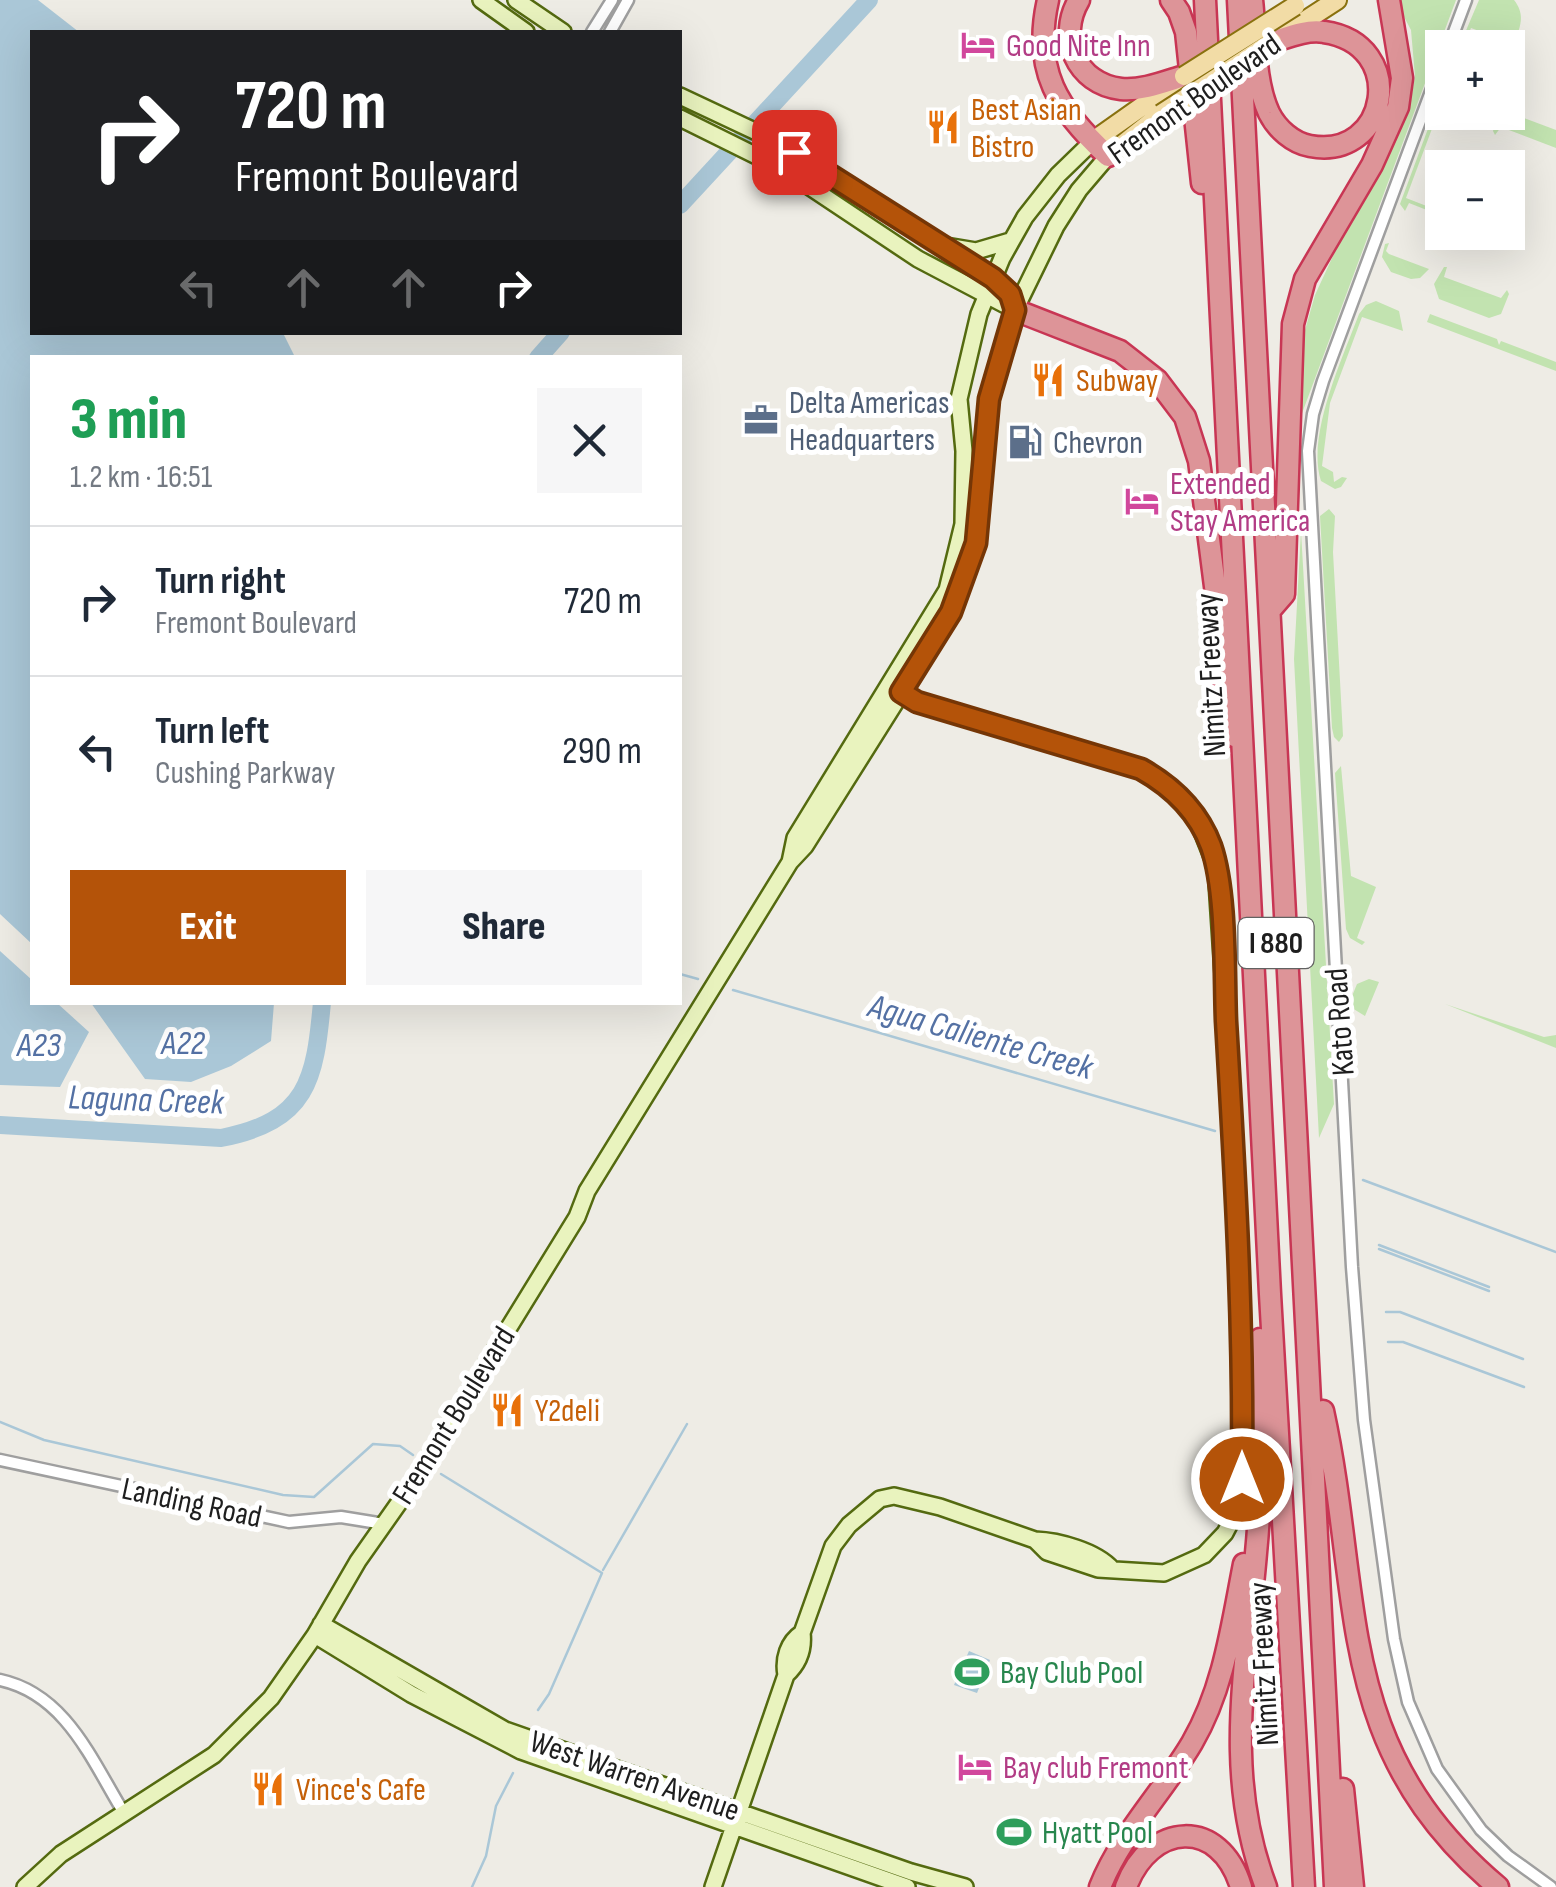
<!DOCTYPE html>
<meta charset="utf-8">
<style>
:root{--surface:#fff;--page:#f6f6f7;--text:#1f2937;--muted:#747a83;--line:#e0e1e3;--accent:#b45309}
body{margin:0;font-family:"Sofia Sans Condensed",sans-serif;background:var(--page);color:var(--text);height:100vh;display:flex;flex-direction:column;font-size:38px;white-space:nowrap}
*{box-sizing:border-box;margin:0}
p{font-size:32px;color:var(--muted)}
.icon{flex:none;width:55px;height:55px;fill:none;stroke:currentColor;stroke-width:2;stroke-linecap:round;stroke-linejoin:round}
.map{position:relative;flex:1;overflow:hidden}
.side{position:absolute;left:30px;top:355px;width:652px;height:650px;display:flex;flex-direction:column;background:var(--surface);border-radius:0px;box-shadow:0 10px 40px #0002}
.side>*{flex:none}
.banner{position:absolute;left:30px;top:30px;width:652px;height:305px;border-radius:0px;box-shadow:0 10px 40px #0002;background:#202124;color:#fff;overflow:hidden}
.buttons{position:absolute;left:1425px;top:30px;display:grid;gap:20px}
.buttons a{display:grid;place-items:center;width:100px;height:100px;border-radius:0px;background:var(--surface);box-shadow:0 10px 40px #0002;font-size:50px}
.pin{position:absolute;display:grid;place-items:center;width:85px;height:85px;color:#fff;margin:-42px;border-radius:20px;box-shadow:0 5px 15px #0006}
.me{position:absolute;width:110px;margin:-55px;rotate:0deg;stroke-linejoin:round;filter:drop-shadow(0 0 8px #0008)}
.turn{display:flex;align-items:center;gap:35px;height:210px;padding:0 40px;font-size:45px}
.turn .icon{width:130px;height:130px;stroke-width:2.5}
.turn b{display:block;font-size:70px;line-height:85px}
.lanes{display:flex;align-items:center;height:95px;padding:0 40px;background:#0003;justify-content:center;gap:50px;direction:ltr}
.lanes .off{opacity:.35}
.round{display:grid;place-items:center;flex:none;width:105px;height:105px;border-radius:0px;background:var(--page)}
.headline{display:flex;align-items:center;justify-content:space-between;height:170px;padding:0 40px}
h1{font-size:60px;font-weight:800;line-height:75px;color:#1e9e55}
.primary-button{display:flex;gap:20px;margin-top:auto;padding:20px 40px}
.primary-button a{flex:1;height:115px;border-radius:0px;background:var(--accent);color:#fff;font-size:40px;font-weight:800;line-height:115px;text-align:center}
.primary-button a+a{background:var(--page);color:var(--text)}
ul{padding:0;list-style:none}
li{display:flex;align-items:center;gap:30px;height:150px;padding:0 40px;border-top:2px solid var(--line)}
li div{flex:1}
li b{display:block;font-size:38px}
li em{font-style:normal}
.map>svg:first-child{display:block}
.grass{fill:#c2e3b0}
.water{fill:#aac7d7}
.lines{fill:none;stroke-linecap:round;stroke-linejoin:round}
.stream{stroke:#aac7d7;stroke-width:2.5}
.river{stroke:#aac7d7;stroke-width:18}
.street-casing{stroke:#9f9f9f;stroke-width:15}
.secondary-casing{stroke:#546a10;stroke-width:20}
.primary-casing{stroke:#89710f;stroke-width:22}
.highway-casing{stroke:#c83654;stroke-width:25}
.street{stroke:#fff;stroke-width:10}
.secondary{stroke:#e9f3be;stroke-width:15}
.primary{stroke:#f2dca6;stroke-width:18}
.highway{stroke:#dd9498;stroke-width:20}
.primary-bridge-casing{stroke:#89710f;stroke-width:22;stroke-linecap:butt}
.primary-bridge{stroke:#f2dca6;stroke-width:18}
.route-casing{stroke:#753606;stroke-width:25}
.route{stroke:#b45309;stroke-width:18}
.labels{text-anchor:middle;stroke-width:10;stroke-linejoin:round;paint-order:stroke}
.shield{fill:#fff;stroke:#626262;stroke-width:2.5}
.shield-label{font-size:30px;font-weight:bold;fill:#1e1e1e}
.hotel-label{font-size:32px;fill:#b23c85;stroke:#fff;text-anchor:start}
.street-label{font-size:32px;fill:#1e1e1e;stroke:#fff}
.food-label{font-size:32px;fill:#c56008;stroke:#fff;text-anchor:start}
.service-label{font-size:32px;fill:#4e5e75;stroke:#fff;text-anchor:start}
.leisure-label{font-size:32px;fill:#27864d;stroke:#fff;text-anchor:start}
.water-label{font-size:35px;font-style:italic;fill:#5471a4;stroke:#fff}
</style>
<div class="map">
<svg width="1556" height="1887" viewBox="0 0 1556 1887">
<rect width="100%" height="100%" fill="#eeece5"/>
<!-- grass -->
<path class="grass" d="M1395,0H1456L1301,416L1303,337L1315,295L1345,230L1409,112L1415,76L1411,30Z
M1479,0H1514C1526,15 1520,27 1514,44L1471,28L1463,47H1459Z
M1442,91V102L1406,198L1442,212V216L1409,203L1405,211L1400,204Z
M1508,112L1556,130V148L1501,127L1495,135L1493,131L1499,113Z
M1389,243L1386,251L1389,254L1429,269L1420,278L1411,279L1391,272L1382,257L1385,244Z
M1444,267H1447L1444,277L1501,298L1507,290L1509,294L1501,314L1489,318L1439,299L1434,284Z
M1376,301L1399,311L1403,331L1362,317L1330,403L1322,466L1333,472L1334,482L1342,477L1347,478L1341,487L1335,489L1321,481C1306,436 1343,357 1359,314L1366,305Z
M1430,314L1497,339L1499,345L1501,341L1556,362V371L1427,322Z
M1329,509L1335,516L1333,552L1343,736L1339,742L1334,737L1332,728L1320,516Z
M1301,531L1334,1104L1319,1138L1294,659Z
M1341,766L1351,876L1376,887L1357,938L1365,942L1362,945L1350,938L1346,929L1335,773Z
M1369,979L1379,982L1365,1016L1352,1008L1350,1001L1357,984Z
M1445,1004L1544,1037L1556,1035V1048Z"/>
<!-- water -->
<path class="water" d="M0,0H38L79,32H32V332L283,333L295,357L32,358V944L0,914Z
M0,951L32,980V1002L57,1003L89,1032L60,1087L0,1085Z
M91,1003H274L271,1041L231,1066L191,1082L145,1079Z
M969,1651L990,1660L977,1693L954,1685Z"/>
<g class="lines">
<!-- stream -->
<path class="stream" d="M680,974L698,979
M733,990L1215,1131
M1363,1180L1556,1252
M1379,1245L1489,1287
M1379,1249L1489,1291
M1386,1312H1400L1523,1359
M1388,1342H1403L1524,1387
M0,1422L44,1440L283,1495L314,1497L373,1444L400,1446L413,1455
M441,1474L602,1573L549,1694L538,1710
M603,1570L687,1424
M472,1887L486,1856L496,1806L513,1773"/>
<!-- river -->
<path class="river" d="M680,205L869,0
M538,358L561,332
M0,1125L221,1138C308,1121 315,1080 322,1002"/>
<!-- street casing -->
<g class="street-casing">
<path id="street" d="M592,32L612,0
M610,32L628,0
M1448,48L1466,0
M1442,62L1323,381L1313,414L1308,451L1352,1267L1364,1420L1394,1639L1408,1702L1437,1769L1481,1830L1508,1856L1551,1887
M0,1460L289,1522L341,1517L384,1524
M0,1680C66,1694 92,1761 124,1813"/>
</g>
<!-- secondary casing -->
<g class="secondary-casing">
<path id="secondary" d="M481,0L526,32
M516,0L563,32
M680,96L782,144L993,278L1010,294L1015,310
M680,118L783,169L918,259L1015,310
M946,246L976,251L1010,241
M890,684L917,702L1114,759L1158,778L1173,790L1196,816L1216,867L1231,1094L1241,1356V1479L1238,1508L1225,1533L1204,1555L1164,1573L1098,1569L1047,1552L1035,1540
M790,862L795,838L947,590L963,524L964,451L959,399L979,314L1002,258L1025,217L1058,175L1093,141
M321,1624L505,1730L911,1872L965,1887
M315,1635L411,1694L521,1751L907,1887
M786,1675C798,1664 804,1650 802,1633L833,1546L849,1525L880,1499L894,1496L940,1507L1035,1540C1059,1541 1096,1551 1112,1569
M25,1887L61,1854L214,1755L271,1698L315,1635L358,1561L415,1480L577,1217L587,1191L790,862L805,846L941,630L957,599L976,543L989,399L1015,310L1056,226L1079,190L1108,156
M713,1887L786,1675C783,1659 788,1642 802,1633"/>
</g>
<!-- primary casing -->
<g class="primary-casing">
<path id="primary" d="M1283,35L1337,0
M1093,141L1178,81
M1108,156L1161,114"/>
</g>
<!-- highway casing -->
<g class="highway-casing">
<path id="highway" d="M1048,0C1032,70 1058,110 1108,156
M1079,0C1057,37 1076,84 1121,89C1142,91 1164,82 1184,76
M1171,0L1179,12L1186,32L1202,183
M1205,0L1270,1294L1304,1887
M1238,0L1335,1887
M1252,0C1256,36 1254,81 1269,113C1277,129 1293,143 1310,146C1389,161 1409,44 1324,32C1307,29 1288,37 1272,42
M1015,310L1120,351L1157,380L1185,417L1199,461L1223,649L1225,695L1231,730L1236,737
M1271,609L1284,594L1293,324L1305,279L1372,165L1398,107L1402,78L1389,0
M1260,1339C1261,1410 1263,1482 1256,1553C1246,1670 1223,1774 1266,1887
M1323,1411C1364,1599 1331,1746 1498,1887
M1343,1789L1353,1887
M1100,1887C1121,1834 1163,1792 1192,1743C1224,1688 1232,1625 1244,1564
M1126,1887C1150,1822 1220,1817 1241,1887"/>
</g>
<!-- street -->
<use href="#street" class="street"/>
<!-- secondary -->
<use href="#secondary" class="secondary"/>
<!-- primary -->
<use href="#primary" class="primary"/>
<!-- highway -->
<use href="#highway" class="highway"/>
<!-- primary-bridge casing -->
<g class="primary-bridge-casing">
<path id="primary-bridge" d="M1184,76L1295,6
M1161,114L1272,42"/>
</g>
<!-- primary-bridge -->
<use href="#primary-bridge" class="primary-bridge"/>
</g>
<g class="lines">
<!-- route casing -->
<g class="route-casing">
<path id="route" d="M794,152L993,278L1010,294L1015,310L989,399L976,543L951,612L901,692L917,702L1141,769C1173,787 1198,811 1211,846C1227,893 1224,971 1226,1021C1235,1173 1244,1327 1242,1479"/>
</g>
<!-- route -->
<use href="#route" class="route"/>
</g>
<!-- icons -->
<defs>
<g id="hotel-bare" transform="scale(2.7)"><path d="M-6-4.5h1.5V1H6V5H4.5V3h-9V5H-6ZM-4 0a1.8 1.8 0 1 1 3.6 0ZM.5 0V-2.5h3Q6-2.5 6 0Z" fill="#d1479c" stroke="#fff" stroke-width="2.5" paint-order="stroke"/></g>
<g id="restaurant-bare" transform="scale(2.7)"><path d="M-5-6h1v4h1v-4h1v4h1v-4h1v5L-1.5 .5V6h-2V.5L-5-1ZM5-6V6H3V1.5H1.5Q1.5-4 5-6Z" fill="#e8710a" stroke="#fff" stroke-width="2.5" paint-order="stroke"/></g>
<g id="office-bare" transform="scale(2.7)"><path d="M-6-3h4V-5.5h4V-3h4V5H-6ZM-1-4.5V-3h2v-1.5ZM-6 0V1H6V0Z" fill="#5c6f8a" stroke="#fff" stroke-width="2.5" paint-order="stroke"/></g>
<g id="fuel-bare" transform="scale(2.7)"><path d="M-5.5-6h7V0h2V4h1.3V-2.5L3-4.5l.8-.8L6-3V5H2.5V1h-1V6h-7ZM-4.2-4.7v3.2H.2V-4.7Z" fill="#5c6f8a" stroke="#fff" stroke-width="2.5" paint-order="stroke"/></g>
<g id="stadium-bare" transform="scale(2.7)"><path d="M0-5a6.5 5 0 1 0 0 10a6.5 5 0 1 0 0-10ZM-3.5-1.8h7v3.6h-7Z" fill="#2e9e5b" stroke="#fff" stroke-width="2.5" paint-order="stroke"/></g>
</defs>
<g fill-rule="evenodd">
<use href="#hotel-bare" x="978" y="45"/>
<use href="#restaurant-bare" x="943" y="127"/>
<use href="#restaurant-bare" x="1048" y="380"/>
<use href="#office-bare" x="761" y="420"/>
<use href="#fuel-bare" x="1025" y="442"/>
<use href="#hotel-bare" x="1142" y="501"/>
<use href="#restaurant-bare" x="507" y="1410"/>
<use href="#stadium-bare" x="972" y="1672"/>
<use href="#hotel-bare" x="975" y="1767"/>
<use href="#restaurant-bare" x="268" y="1789"/>
<use href="#stadium-bare" x="1014" y="1832"/>
</g>
<g class="labels">
<!-- shield labels -->
<rect class="shield" x="1238.5" y="918" width="75" height="50" rx="8"/>
<g class="shield-label">
<text x="1276" y="953">I 880</text>
</g>
<!-- hotel labels -->
<g class="hotel-label">
<text x="1006" y="56">Good Nite Inn</text>
<text x="1170" y="494">Extended<tspan x="1170" dy="37">Stay America</tspan></text>
<text x="1003" y="1778">Bay club Fremont</text>
</g>
<!-- street labels -->
<g class="street-label">
<text transform="translate(1194 98) rotate(-35)" y="11">Fremont Boulevard</text>
<text transform="translate(1210 675) rotate(-93)" y="11">Nimitz Freeway</text>
<text transform="translate(1339 1022) rotate(-94)" y="11">Kato Road</text>
<text transform="translate(453 1415) rotate(-58)" y="11">Fremont Boulevard</text>
<text transform="translate(192 1502) rotate(12)" y="11">Landing Road</text>
<text transform="translate(1263 1664) rotate(-93)" y="11">Nimitz Freeway</text>
<text transform="translate(635 1775) rotate(19)" y="11">West Warren Avenue</text>
</g>
<!-- food labels -->
<g class="food-label">
<text x="971" y="120">Best Asian<tspan x="971" dy="37">Bistro</tspan></text>
<text x="1076" y="391">Subway</text>
<text x="535" y="1421">Y2deli</text>
<text x="296" y="1800">Vince's Cafe</text>
</g>
<!-- service labels -->
<g class="service-label">
<text x="789" y="413">Delta Americas<tspan x="789" dy="37">Headquarters</tspan></text>
<text x="1053" y="453">Chevron</text>
</g>
<!-- leisure labels -->
<g class="leisure-label">
<text x="1000" y="1683">Bay Club Pool</text>
<text x="1042" y="1843">Hyatt Pool</text>
</g>
<!-- water labels -->
<g class="water-label">
<text transform="translate(981 1036) rotate(16)" y="12">Agua Caliente Creek</text>
<text x="183" y="1054">A22</text>
<text x="39" y="1056">A23</text>
<text transform="translate(146 1099) rotate(2)" y="12">Laguna Creek</text>
</g>
</g>
</svg>
<div class="buttons">
<a>+</a>
<a>−</a>
</div>
<div class="pin" style="left:794px;top:152px;background:#d93025"><svg class="icon" aria-label="arrive" viewBox="0 0 24 24"><path d="M6 21V4h12l-3 4 3 4H6"/></svg></div>
<svg class="me" style="left:1242px;top:1479px" viewBox="-20 -20 40 40"><circle r="17" fill="#b45309" stroke="#fff" stroke-width="3"/><path d="M0-11L8 9 0 5-8 9z" fill="#fff"/></svg>
<div class="banner">
<div class="turn"><svg class="icon" aria-label="right" viewBox="0 0 24 24"><path d="M7 20v-9h11M14 6l5 5-5 5"/></svg><div><b>720 m</b>Fremont Boulevard</div></div>
<div class="lanes"><svg class="icon off" aria-label="left" viewBox="0 0 24 24"><path d="M17 20v-9H6M10 6l-5 5 5 5"/></svg><svg class="icon off" aria-label="ahead" viewBox="0 0 24 24"><path d="M12 20V5M6 11l6-6 6 6"/></svg><svg class="icon off" aria-label="ahead" viewBox="0 0 24 24"><path d="M12 20V5M6 11l6-6 6 6"/></svg><svg class="icon" aria-label="right" viewBox="0 0 24 24"><path d="M7 20v-9h11M14 6l5 5-5 5"/></svg></div>
</div>
<section class="side">
<div class="headline"><div><h1>3 min</h1><p>1.2 km · 16:51</p></div><a class="round"><svg class="icon" aria-label="close" viewBox="0 0 24 24"><path d="M6 6l12 12M18 6L6 18"/></svg></a></div>
<ul>
<li><svg class="icon" aria-label="right" viewBox="0 0 24 24"><path d="M7 20v-9h11M14 6l5 5-5 5"/></svg><div><b>Turn right</b><p>Fremont Boulevard</p></div><em>720 m</em></li>
<li><svg class="icon" aria-label="left" viewBox="0 0 24 24"><path d="M17 20v-9H6M10 6l-5 5 5 5"/></svg><div><b>Turn left</b><p>Cushing Parkway</p></div><em>290 m</em></li>
</ul>
<div class="primary-button"><a>Exit</a><a>Share</a></div>
</section>
</div>
